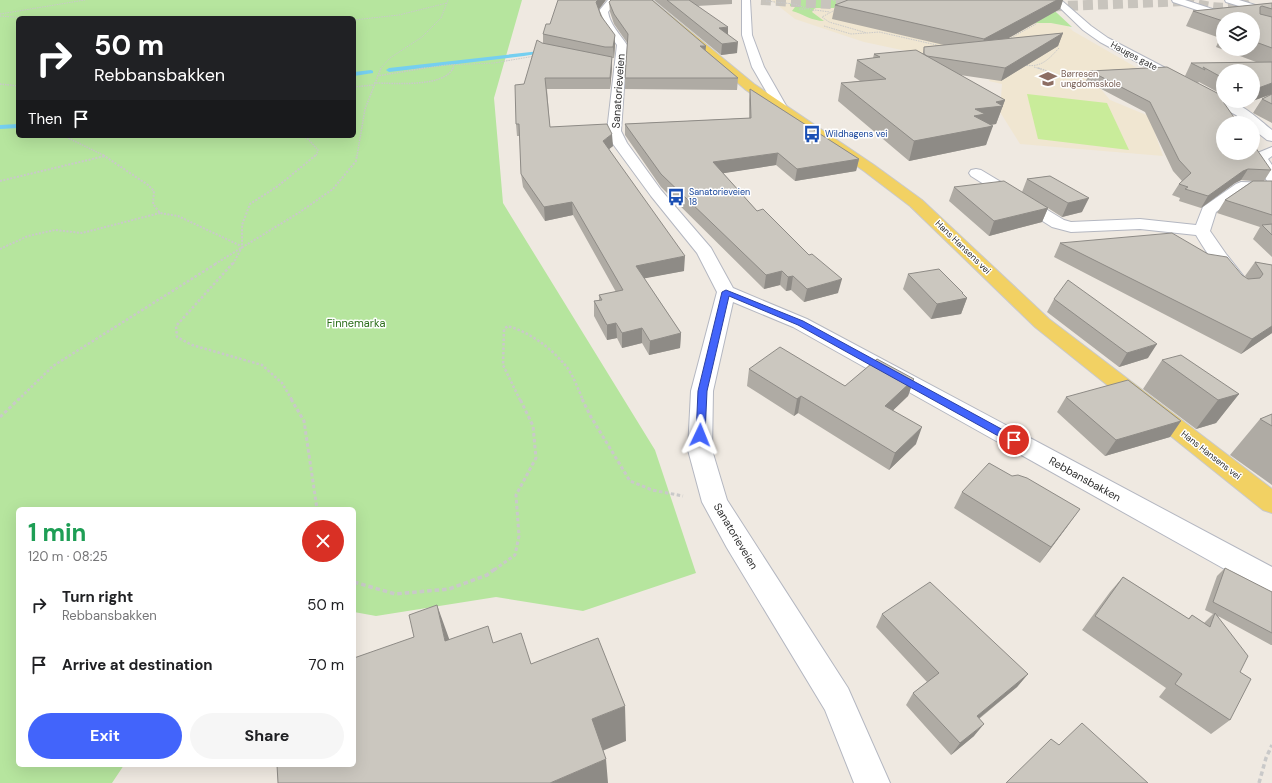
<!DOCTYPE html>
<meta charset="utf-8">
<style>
:root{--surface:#fff;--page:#f6f6f6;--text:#202124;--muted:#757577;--accent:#4264fb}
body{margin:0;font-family:"DM Sans",sans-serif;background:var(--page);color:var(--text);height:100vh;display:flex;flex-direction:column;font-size:15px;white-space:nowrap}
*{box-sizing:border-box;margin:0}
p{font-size:13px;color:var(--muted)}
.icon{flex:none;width:22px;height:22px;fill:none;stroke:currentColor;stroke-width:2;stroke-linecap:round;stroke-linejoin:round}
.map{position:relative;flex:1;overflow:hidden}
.sheet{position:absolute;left:16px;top:507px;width:340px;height:260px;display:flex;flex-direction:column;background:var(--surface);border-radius:6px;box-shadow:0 4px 16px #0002}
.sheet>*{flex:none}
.top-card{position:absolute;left:16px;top:16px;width:340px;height:122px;border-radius:6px;box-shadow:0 4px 16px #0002;background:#202124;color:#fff;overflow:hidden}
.buttons{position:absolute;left:1216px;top:12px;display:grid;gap:8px}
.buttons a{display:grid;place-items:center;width:44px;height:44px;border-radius:50%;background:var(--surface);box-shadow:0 4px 16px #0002;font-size:20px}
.pin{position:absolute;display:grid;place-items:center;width:34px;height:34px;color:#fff;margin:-17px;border:2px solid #fff;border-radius:50%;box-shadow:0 1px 4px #0007}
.me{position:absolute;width:44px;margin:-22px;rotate:2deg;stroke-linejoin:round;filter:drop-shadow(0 0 3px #0008)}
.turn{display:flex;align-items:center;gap:14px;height:84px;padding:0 12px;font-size:18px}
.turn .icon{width:52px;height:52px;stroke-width:2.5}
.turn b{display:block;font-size:28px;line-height:34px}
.then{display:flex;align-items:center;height:38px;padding:0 12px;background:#0003;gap:8px;font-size:15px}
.round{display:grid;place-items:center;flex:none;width:42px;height:42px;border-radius:21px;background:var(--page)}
.headline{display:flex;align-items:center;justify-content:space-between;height:68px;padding:0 12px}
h1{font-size:24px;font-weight:700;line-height:30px;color:#1e9e55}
.action{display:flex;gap:8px;margin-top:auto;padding:8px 12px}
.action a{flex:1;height:46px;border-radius:24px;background:var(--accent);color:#fff;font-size:16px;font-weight:700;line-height:46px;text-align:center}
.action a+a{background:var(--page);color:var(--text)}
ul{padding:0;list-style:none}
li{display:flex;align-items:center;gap:12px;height:60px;padding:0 12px}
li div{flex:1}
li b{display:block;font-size:15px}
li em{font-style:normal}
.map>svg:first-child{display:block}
.education{fill:#f0e6d1}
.green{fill:#b6e59e;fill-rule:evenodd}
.pitch{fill:#c9ec9a}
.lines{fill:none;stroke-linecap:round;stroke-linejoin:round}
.stream{fill:#75cff0;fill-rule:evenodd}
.major-tunnel{stroke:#c8c4bd;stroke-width:10;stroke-dasharray:10 5;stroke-linecap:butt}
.minor-casing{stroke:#b4b7c1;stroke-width:2}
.major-casing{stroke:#c9c9c9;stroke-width:2}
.path-far5{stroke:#c9c9c9;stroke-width:1;stroke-dasharray:1.5 1;stroke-linecap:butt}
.path-far4{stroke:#c9c9c9;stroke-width:1.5;stroke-dasharray:1.5 1;stroke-linecap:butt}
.path-far3{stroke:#c9c9c9;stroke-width:2;stroke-dasharray:2 1.5;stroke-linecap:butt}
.path-far2{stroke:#c9c9c9;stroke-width:2.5;stroke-dasharray:2.5 2;stroke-linecap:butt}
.path-far1{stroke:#c9c9c9;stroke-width:3;stroke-dasharray:3.5 2.5;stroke-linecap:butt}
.path{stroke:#c9c9c9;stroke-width:3.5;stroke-dasharray:4.5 3;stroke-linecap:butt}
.minor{fill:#fff;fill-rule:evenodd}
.major{fill:#f2d163;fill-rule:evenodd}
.wall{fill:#afaba4;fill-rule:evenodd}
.shaded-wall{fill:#8e8b86}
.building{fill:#cbc7bf;stroke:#8e8b86}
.route{fill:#4264fb;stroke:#2b41a3}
.labels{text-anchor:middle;stroke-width:3;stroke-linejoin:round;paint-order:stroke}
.far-street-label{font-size:9px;fill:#2e2e2e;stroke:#fff}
.far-education-label{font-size:9px;fill:#785e54;stroke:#fff;text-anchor:start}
.far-transit-label{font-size:9px;fill:#164399;stroke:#fff;text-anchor:start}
.street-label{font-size:11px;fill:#2e2e2e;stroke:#fff}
.park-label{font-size:11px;fill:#2c6e1b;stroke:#fff}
</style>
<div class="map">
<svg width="1272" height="783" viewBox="0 0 1272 783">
<rect width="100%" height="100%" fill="#efe9e1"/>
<!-- education -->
<path class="education" d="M771,0H1040L1073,31L1146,73L1100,88L1110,100L1149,116L1163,156L1020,144L1000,112L1002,84L989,81L996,70L864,42L795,19Z"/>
<!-- green -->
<path class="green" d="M0,0H522L494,98L503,203L655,450L696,573L583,611L496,597L376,616L354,612V509H18V765H124L112,783H0ZM18,18H354V136H18Z
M799,0H1043L1072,27L1051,23H1032L836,6L834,8H815L812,12L824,21C812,21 803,14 792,11L795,7L790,6V4Z"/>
<!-- pitch -->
<path class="pitch" d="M1027,94L1107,103L1129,150L1038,139Z"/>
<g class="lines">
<!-- stream -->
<path class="stream" d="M540,51L542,53L524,56L389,72L386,70L389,68Z
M371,70L373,71V73L354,76V72Z
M18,124V128L0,129V125Z"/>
<!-- major-tunnel -->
<path class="major-tunnel" d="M761,0L863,6
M1184,0C1203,7 1225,11 1245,4L1242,0
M1038,7L1186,1"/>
<!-- minor casing -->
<g class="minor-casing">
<path id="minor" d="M608,0H617L608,12C610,25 620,34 627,45L621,131L627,143L661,190L711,248L733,288L807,319L1272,567V593L1262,590L793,327L733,302L713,391L712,450L727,500L848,688L890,783H854L825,710L727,548L702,502L688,450L691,391L717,292L697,253L651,196L613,144L607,131L617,45L603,25L598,12Z
M742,0H750L752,35L764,67L788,109L786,112H778L752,67L742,35Z
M1052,0H1061L1091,26L1108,38L1223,98V101C1241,101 1259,120 1272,130V141L1267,140L1253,129V123H1246L1236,115L1100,42L1083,30Z
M1172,0H1185L1237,17L1239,19H1224L1173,2Z
M1225,0H1239L1272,10V16L1226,2Z
M1272,147V156L1268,159L1272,165V182L1267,181L1253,157L1255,154Z
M976,169L981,170L1064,220L1071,222L1140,219L1196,225L1203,207L1236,184L1241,182L1272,183V193L1244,192L1216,212L1210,231L1226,254L1245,278L1242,282C1238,283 1234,284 1230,282C1222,277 1202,245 1196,235L1140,229L1071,232L1052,227L971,176L969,173L971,170Z"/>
</g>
<!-- major casing -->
<g class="major-casing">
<path id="major" d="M642,0H652L754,84L874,165L922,200L1049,319L1272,489V513L1263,510L1035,327L910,206L864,171L746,90Z"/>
</g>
<!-- path-far5 -->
<path class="path-far5" d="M833,0L841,4
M766,1L794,4L815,11
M799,9H806
M815,10L830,12
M835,10L822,17L829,22L867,33L879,32L941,46
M0,14L85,0
M0,16L26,18
M354,20L399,15L447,3
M824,26L851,34L866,33
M1009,39L1036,24L1035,20
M1024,65C1041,68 1048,60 1059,48
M1034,67L1041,69
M380,69L390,58L422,37L441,18L448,0
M419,69L446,65L494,63L535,56
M453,69L454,64"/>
<!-- path-far4 -->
<path class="path-far4" d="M1038,68L1053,73
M377,76L425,68
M374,83C393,83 444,88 453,68
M0,84L18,86
M354,87L373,85
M64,136L105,156
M303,136L308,139L318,150L316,156
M66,137L74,136
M357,156L365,109L381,68"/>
<!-- path-far3 -->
<path class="path-far3" d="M103,155L148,185L154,191L153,204L160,213L178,216L241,246
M0,181L105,156
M0,249L28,236L55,230L82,233L160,213
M215,264L300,212L333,189L356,161L357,155
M233,264L242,247V225L250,204L278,186L316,155"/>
<!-- path-far2 -->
<path class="path-far2" d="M233,263L176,326L177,337L192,345L262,365L282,383L292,400
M18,400L53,366L217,263
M520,400L503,365L504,329L508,326C531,333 551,348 566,366C573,375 578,389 583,400"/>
<!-- path-far1 -->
<path class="path-far1" d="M291,399L304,421L317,509
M582,399L591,417L630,481L652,490L683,496
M0,417L19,399
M494,570L515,555L519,536L516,495L536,458L533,426L520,399"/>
<!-- path -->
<path class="path" d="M354,582L395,594L449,589L487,575L495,569
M1259,783L1266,758L1272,745"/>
<!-- minor -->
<use href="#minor" class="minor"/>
<!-- major -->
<use href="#major" class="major"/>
</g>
<!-- wall -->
<path class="wall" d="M654,0H732V4L697,6L728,34L737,53L721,55Z
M848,0H1063L1060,9L1007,39L1063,33L1058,46L1001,81L960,75L1005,100L996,124L991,125L986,145L909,161L838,101L841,83L860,81L854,77L857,60L873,58L874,54L923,53L924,47L944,45L832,19L835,5Z
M609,2L706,51L738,78L737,90L625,89V78L628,44L614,24L610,12Z
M1272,3V94L1241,105L1233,101H1253V71H1223V95L1199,82L1198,83L1185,76L1191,63L1256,62L1216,47L1220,38L1186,26L1193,11ZM1223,19H1253V49H1223Z
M599,9L615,45L614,58H612V68L610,89H547L550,127L613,146L609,149L684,271L644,278L681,333L680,348L649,355L642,343L622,348L617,338L607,340L594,316V301L599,300V295L616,292L573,215L545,221L523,187L521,174L520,136H517L516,124L524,84L542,43H543V34L550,24Z
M1167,67L1271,170L1264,181H1272V257L1253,239L1260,227L1217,213L1225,200L1252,181L1241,180L1235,183L1201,208L1179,201L1180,198L1172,195L1179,184L1182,181L1173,171L1145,112L1086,81L1090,71Z
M750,89L859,159L856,171L795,181L776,165L723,173L757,211L838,293L804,302L791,290L786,291L780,285L764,289L661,187L625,135V124L749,118V100Z
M1272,94V123L1253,113L1262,99Z
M1050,176L1082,212L1062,217L1048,208L1042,222L989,236L949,201L954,187L1022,192L1027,179Z
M1060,243L1242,275L1247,278L1245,276L1255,262L1272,265V333L1241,354L1054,257Z
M908,274L963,295L967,298L961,314L931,319L903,289Z
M1054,299L1148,358L1119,367L1047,312Z
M1162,360L1239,394L1216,423L1196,429L1143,389Z
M749,369L845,386L914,379L908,396L893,410L916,444L889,470L798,413L794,416L747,386Z
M1066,397L1181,421L1170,437L1105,456L1057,412Z
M1272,414V485L1230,455L1260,419Z
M1012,476L1069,524L1040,563L954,508L962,492Z
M1225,568L1272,592V645H1271L1218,616L1240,672L1230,720L1211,734L1159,697L1166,688L1082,630L1110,592L1123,577L1188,619L1192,615L1204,623L1213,614L1205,610L1217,576Z
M882,614L1028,674L1017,687L979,719L974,736L951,755L906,705L913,693L927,682L876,627Z"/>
<!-- shaded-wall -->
<path class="shaded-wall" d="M598,0H606L597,12L596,2Z
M1057,0H1063L1060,9L980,54L984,39Z
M728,27V37L719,28Z
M1063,33L1058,46L1001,81L1005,68Z
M615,35V45L614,58L613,47Z
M738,42L737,53L721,55L722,44Z
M700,46H706L705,57Z
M612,57V68L610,89V78Z
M1272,83V94L1241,105L1244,101H1253V90Z
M1005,100L996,124L981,126H993L986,145L909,161L914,141L975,109L996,102Z
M612,134L613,146L603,154V141Z
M778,153L776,165L712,175L713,162Z
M859,159L856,171L795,181L797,169Z
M1248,169L1241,180L1235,183L1201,208L1208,196L1243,171Z
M1089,198L1082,212L1062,217L1068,203Z
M572,202L573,215L545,221L544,207Z
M1048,208L1042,222L989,236L994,221Z
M685,256L684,271L636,280V266Z
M782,271L780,285L764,289L766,275Z
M793,276L791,290L786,291L788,277Z
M842,279L838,293L804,302L807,289Z
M962,293H963L961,299L967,298L961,314L931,319L937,304Z
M616,323L617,338L607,340V325Z
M1272,326V333L1241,354L1252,339Z
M642,328V343L622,348V333Z
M681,333L680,348L649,355L650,341Z
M1157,344L1148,358L1119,367L1127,353Z
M914,379L908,396L880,423L885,406Z
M1239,394L1216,423L1196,429L1218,400Z
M801,396L798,413L794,416L797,399Z
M1181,421L1170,437L1105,456L1116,440Z
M922,427L916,444L889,470L895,453Z
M1080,509L1069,524L1040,563L1051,547Z
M437,605L451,644L445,641Z
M1028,674L1017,687L967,728L977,716Z
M625,706L626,741L595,754L592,719Z
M984,724L974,736L951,755L960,743Z
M606,759L608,783H550Z"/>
<!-- building -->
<path class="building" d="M558,0H598L596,2L601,16L615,35L613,47H605L543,34L546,24H550Z
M611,0H652L706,46H700L738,78H625L628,34L614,14L609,2Z
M667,0H689L728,27L719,28L738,42L722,44Z
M848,0H1057L984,39L835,5Z
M1272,3V9L1262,6L1260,7V14L1272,17V48L1253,41V19H1223V21L1193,11Z
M1063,33L1005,68L927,56L924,54V47Z
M537,40L542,43L612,57L610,78H545L550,127L607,124L612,134L603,141L685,256L636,266L681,333L650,341L642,328L622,333L616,323L607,325L594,301L602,300L599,295L623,290L572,202L544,207L521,174L519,124H516L515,85L524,84Z
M916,50L1005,100L996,102L1003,106L975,109L985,114L974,116L993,126L914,141L841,83L886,79L857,60L880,57L874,54Z
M1272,62V83L1253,90V71H1223V78L1203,67L1205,70L1191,63Z
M1167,67L1217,93L1238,123H1223V153H1253V144L1271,170L1248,169L1243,171L1208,196L1185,189L1188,187L1179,184L1191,173L1179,160L1150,102L1090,71Z
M750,89L859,159L797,169L778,153L713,162L757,211L763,209L809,255L812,254L842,279L807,289L793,276L788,277L782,271L766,275L661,174L625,124L751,118Z
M1272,94V104L1262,99Z
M1050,176L1089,198L1068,203L1027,179Z
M1004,181L1048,208L994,221L954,187Z
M1253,181H1272V215L1225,200Z
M1272,224V235L1262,225Z
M1172,233L1208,254L1227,257L1242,275L1248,279L1260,278L1263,274L1255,262L1272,265V326L1252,339L1060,243Z
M939,269L963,293H962L967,298L937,304L908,274Z
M1068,280L1157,344L1127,353L1054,299Z
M780,347L845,386L877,359L914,379L885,406L922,427L895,453L801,396L797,399L749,369Z
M1181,355L1239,394L1218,400L1162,360Z
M1128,380L1181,421L1116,440L1066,397Z
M1272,414V426L1260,419Z
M989,463L1012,476L1018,475L1027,478L1080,509L1051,547L962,492Z
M1225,568L1272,592V633L1213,602Z
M1123,577L1189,619L1192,615L1210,627L1215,613L1248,656L1240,672L1251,679L1230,720L1175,684L1182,674L1095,616Z
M930,582L1028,674L977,716L984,724L960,743L913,693L939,673L882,614Z
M437,605L445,641L488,626L493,643L521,633L531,664L598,638L625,706L592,719L606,759L550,783H278L277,765H354V658L414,637L409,615Z
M1082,723L1148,783H1006L1051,739L1059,745Z"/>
<!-- route -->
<path class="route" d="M726,290L803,321L1018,438L1019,440L1014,444L1011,443L798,325L729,296L707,391L705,435L700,439L697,438L696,435L698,391L722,292Z"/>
<!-- icons -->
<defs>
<g id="school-bare" transform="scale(1.38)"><path d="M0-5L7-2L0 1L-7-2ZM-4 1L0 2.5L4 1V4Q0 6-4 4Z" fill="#8d6e63" stroke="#fff" stroke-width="2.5" paint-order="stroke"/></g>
<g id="bus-bare" transform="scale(1.38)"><path d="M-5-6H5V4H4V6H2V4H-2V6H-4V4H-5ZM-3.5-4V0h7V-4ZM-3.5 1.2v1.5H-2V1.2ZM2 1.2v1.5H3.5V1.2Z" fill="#1a4fb4" stroke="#fff" stroke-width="2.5" paint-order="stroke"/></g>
</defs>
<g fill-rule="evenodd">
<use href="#school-bare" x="1048" y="79"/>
<use href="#bus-bare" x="812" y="134"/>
<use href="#bus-bare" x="676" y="197"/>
</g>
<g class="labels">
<!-- far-street labels -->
<g class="far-street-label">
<text transform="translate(1134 56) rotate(28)" y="3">Hauges gate</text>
<text transform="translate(963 247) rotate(44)" y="3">Hans Hansens vei</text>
<text transform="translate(1211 455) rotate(38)" y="3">Hans Hansens vei</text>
</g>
<!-- far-education labels -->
<g class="far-education-label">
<text x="1061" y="77">Børresen<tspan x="1061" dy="10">ungdomsskole</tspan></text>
</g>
<!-- far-transit labels -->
<g class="far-transit-label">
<text x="825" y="137">Wildhagens vei</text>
<text x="689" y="195">Sanatorieveien<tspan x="689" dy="10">18</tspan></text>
</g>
<!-- street labels -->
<g class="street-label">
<text transform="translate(618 91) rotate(-86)" y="4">Sanatorieveien</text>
<text transform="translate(1085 479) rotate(29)" y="4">Rebbansbakken</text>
<text transform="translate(736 536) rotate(59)" y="4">Sanatorieveien</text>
</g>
<!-- park labels -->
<g class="park-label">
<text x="356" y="327">Finnemarka</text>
</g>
</g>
</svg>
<div class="buttons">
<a><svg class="icon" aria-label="layers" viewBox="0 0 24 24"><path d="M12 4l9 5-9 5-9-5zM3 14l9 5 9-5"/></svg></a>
<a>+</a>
<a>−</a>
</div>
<div class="pin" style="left:1014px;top:440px;background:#d93025"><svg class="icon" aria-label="arrive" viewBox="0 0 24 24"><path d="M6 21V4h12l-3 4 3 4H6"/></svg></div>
<svg class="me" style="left:700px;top:435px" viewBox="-20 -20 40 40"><path d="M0-17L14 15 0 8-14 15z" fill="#4264fb" stroke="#fff" stroke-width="4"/></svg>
<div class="top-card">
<div class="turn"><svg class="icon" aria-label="right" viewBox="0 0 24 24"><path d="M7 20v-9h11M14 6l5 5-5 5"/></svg><div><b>50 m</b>Rebbansbakken</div></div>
<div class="then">Then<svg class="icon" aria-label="arrive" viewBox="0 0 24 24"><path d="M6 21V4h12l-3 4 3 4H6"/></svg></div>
</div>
<section class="sheet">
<div class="headline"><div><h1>1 min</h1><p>120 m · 08:25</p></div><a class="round" style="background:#d93025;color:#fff"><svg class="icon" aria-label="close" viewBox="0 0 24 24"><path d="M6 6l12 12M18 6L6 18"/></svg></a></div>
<ul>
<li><svg class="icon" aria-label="right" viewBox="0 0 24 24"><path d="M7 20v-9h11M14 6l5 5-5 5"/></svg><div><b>Turn right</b><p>Rebbansbakken</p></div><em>50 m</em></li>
<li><svg class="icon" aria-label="arrive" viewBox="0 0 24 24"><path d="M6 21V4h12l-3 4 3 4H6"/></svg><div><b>Arrive at destination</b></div><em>70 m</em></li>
</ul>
<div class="action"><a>Exit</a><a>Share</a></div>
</section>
</div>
